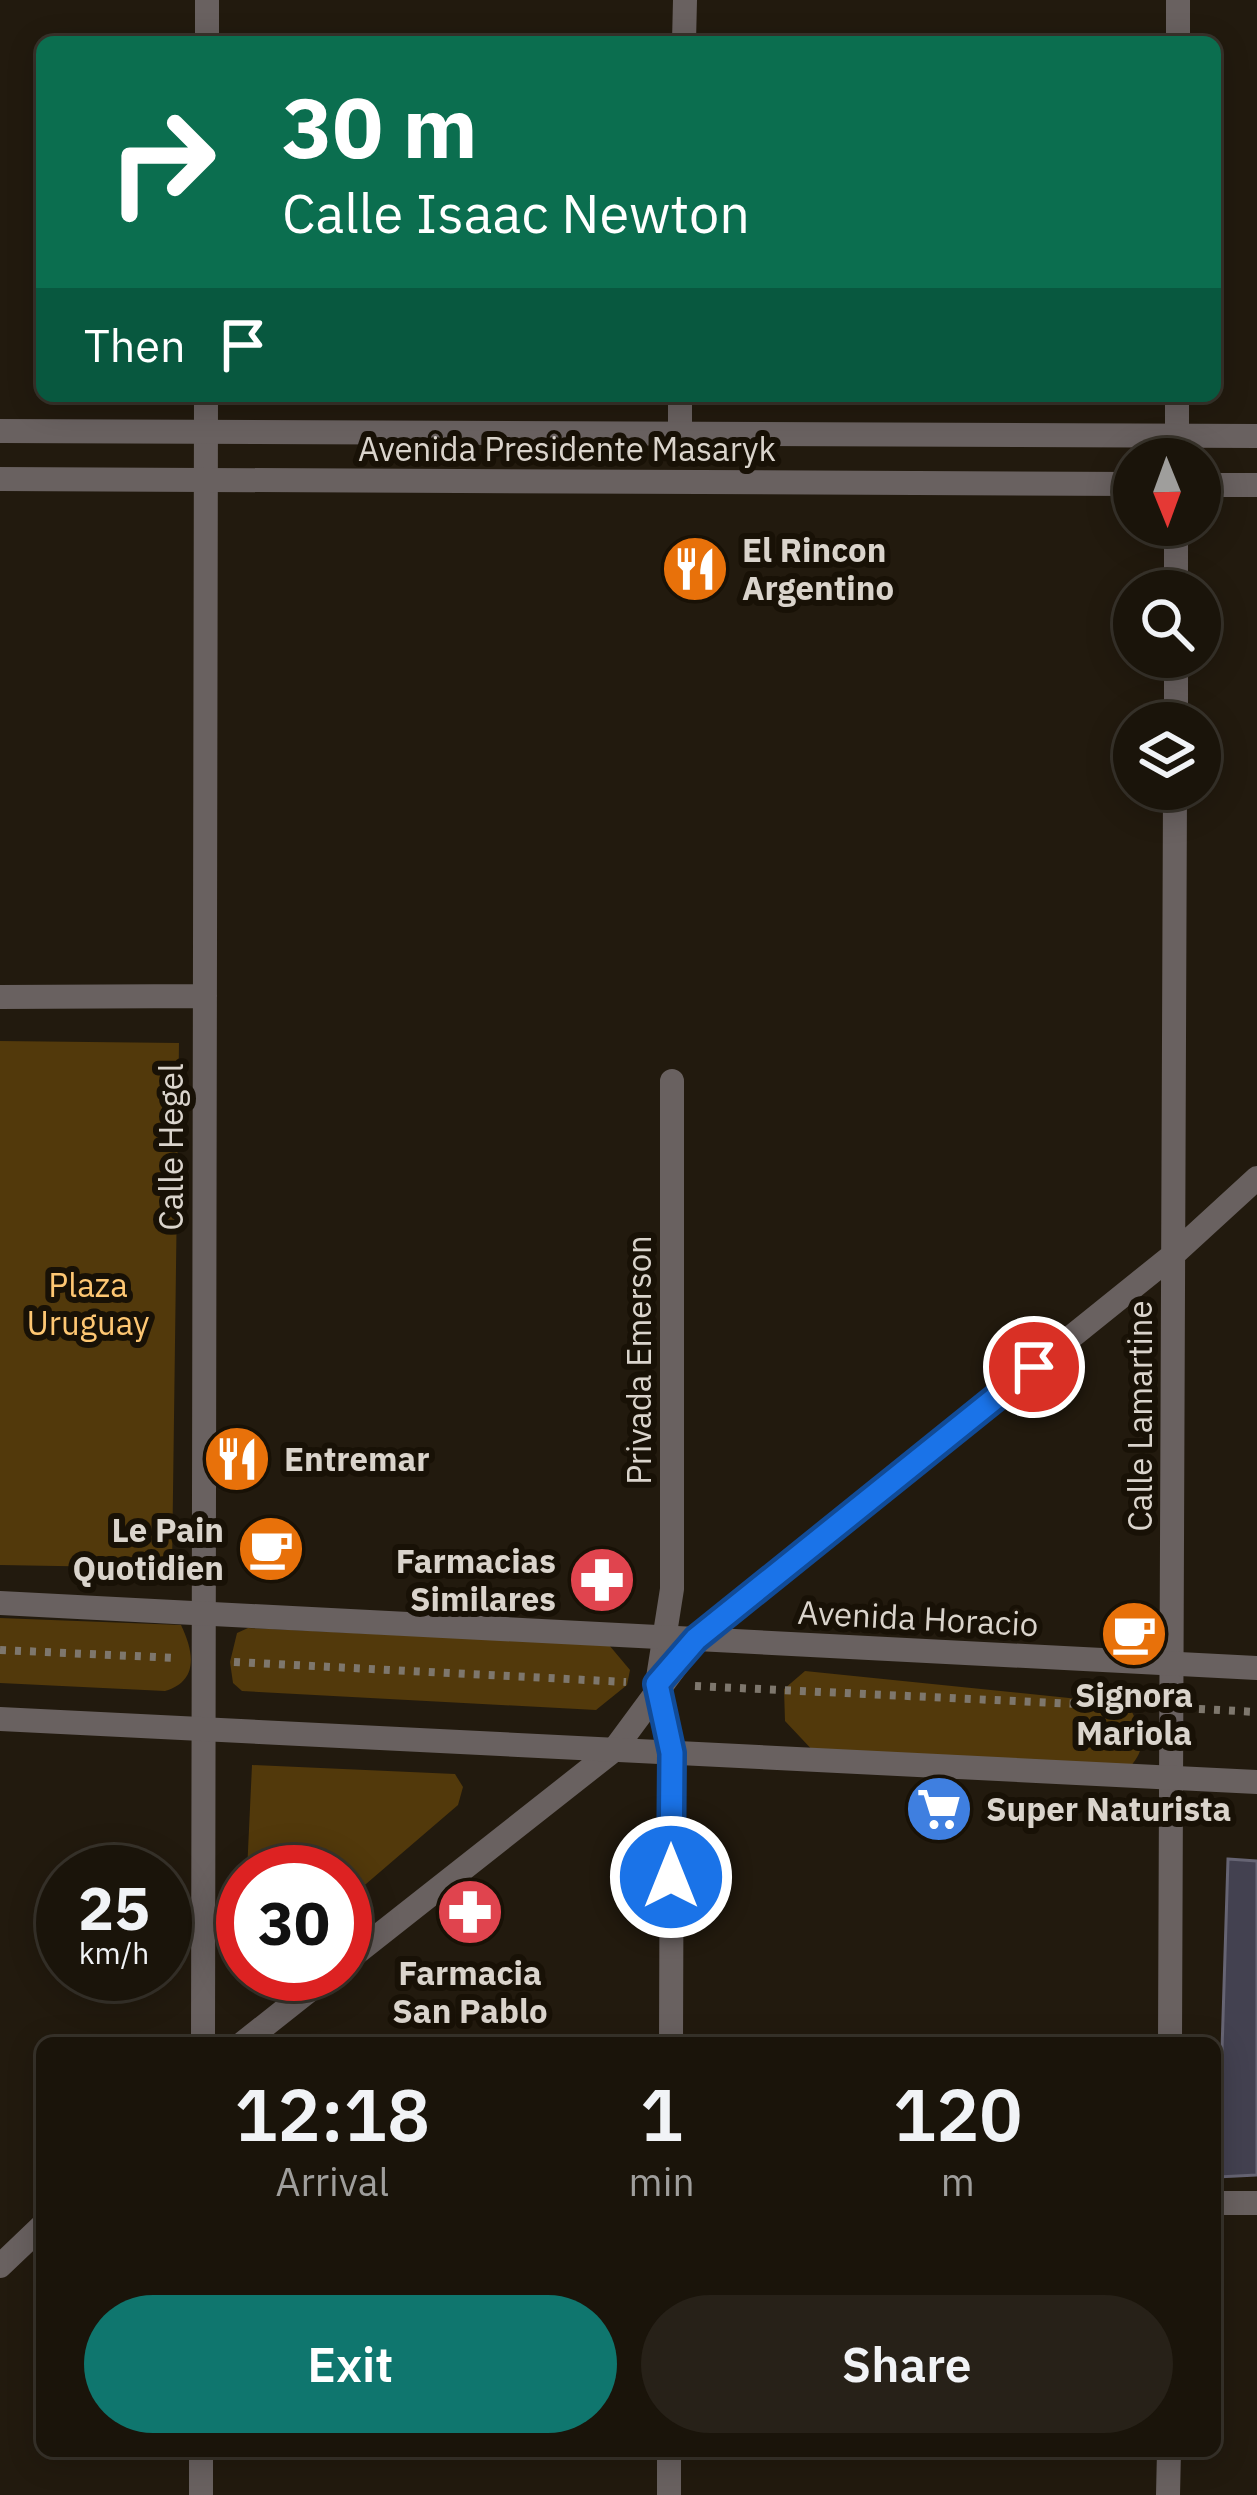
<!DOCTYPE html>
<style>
:root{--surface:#1a140a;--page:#272118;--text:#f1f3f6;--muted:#9f9e9c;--line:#38332b;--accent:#0f766e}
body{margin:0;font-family:"IBM Plex Sans",sans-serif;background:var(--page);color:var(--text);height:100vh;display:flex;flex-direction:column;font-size:45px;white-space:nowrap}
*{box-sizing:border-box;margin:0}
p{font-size:39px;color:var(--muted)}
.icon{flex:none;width:66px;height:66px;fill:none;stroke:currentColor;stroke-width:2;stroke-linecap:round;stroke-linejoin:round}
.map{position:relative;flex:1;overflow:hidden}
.details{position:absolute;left:36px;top:2037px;width:1185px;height:420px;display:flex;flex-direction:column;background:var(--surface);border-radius:18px;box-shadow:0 6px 30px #0003,0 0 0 3px var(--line)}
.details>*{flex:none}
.guide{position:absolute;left:36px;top:36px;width:1185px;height:366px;border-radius:18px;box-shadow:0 6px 30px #0003,0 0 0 3px var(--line);background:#0b6e4f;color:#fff;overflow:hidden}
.needle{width:78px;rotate:179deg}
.tools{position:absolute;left:1113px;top:438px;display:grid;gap:24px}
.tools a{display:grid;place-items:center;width:108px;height:108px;border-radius:50%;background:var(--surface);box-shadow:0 6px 30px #0003,0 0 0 3px var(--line);font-size:60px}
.speed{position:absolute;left:36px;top:1845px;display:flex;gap:24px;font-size:60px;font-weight:700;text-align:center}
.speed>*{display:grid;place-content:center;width:156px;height:156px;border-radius:50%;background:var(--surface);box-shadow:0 6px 30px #0003,0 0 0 3px var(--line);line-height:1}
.speed small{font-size:30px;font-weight:400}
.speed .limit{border:18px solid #d22;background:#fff;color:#111}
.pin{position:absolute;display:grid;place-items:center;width:102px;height:102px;color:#fff;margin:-51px;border:6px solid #fff;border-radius:50%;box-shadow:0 3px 12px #0007}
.me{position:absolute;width:132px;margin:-66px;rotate:0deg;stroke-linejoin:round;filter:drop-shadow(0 0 9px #0008)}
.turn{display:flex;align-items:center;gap:42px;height:252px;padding:0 48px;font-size:54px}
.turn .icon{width:156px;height:156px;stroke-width:2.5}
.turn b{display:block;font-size:84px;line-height:102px}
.then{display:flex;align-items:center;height:114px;padding:0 48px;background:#0003;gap:24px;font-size:45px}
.eta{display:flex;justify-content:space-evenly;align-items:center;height:204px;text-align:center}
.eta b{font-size:72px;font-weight:600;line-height:84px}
.cta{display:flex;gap:24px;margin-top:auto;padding:24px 48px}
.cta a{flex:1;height:138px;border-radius:72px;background:var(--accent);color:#fff;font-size:48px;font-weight:600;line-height:138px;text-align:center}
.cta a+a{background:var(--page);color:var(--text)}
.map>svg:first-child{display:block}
.green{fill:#52390b}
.building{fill:#434150;stroke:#666473;stroke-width:3}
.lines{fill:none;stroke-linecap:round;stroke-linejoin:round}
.path{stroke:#7e776d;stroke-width:8;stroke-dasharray:6 9;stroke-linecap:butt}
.minor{stroke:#696160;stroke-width:24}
.tertiary{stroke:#696160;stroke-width:24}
.route-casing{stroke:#114b97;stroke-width:30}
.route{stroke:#1a73e8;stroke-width:21}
.labels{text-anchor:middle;stroke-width:12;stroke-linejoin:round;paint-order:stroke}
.street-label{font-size:33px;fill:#dad4cc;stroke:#181106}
.poi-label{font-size:33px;font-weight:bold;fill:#dad4cc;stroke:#181106;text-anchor:start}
.park-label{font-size:33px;fill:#fec773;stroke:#181106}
</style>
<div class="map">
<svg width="1257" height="2495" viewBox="0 0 1257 2495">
<rect width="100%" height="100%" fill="#221a0e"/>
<!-- green -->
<path class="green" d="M0,1041L179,1043L172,1568L0,1565Z
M0,1618L181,1625C194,1652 199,1681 165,1691L0,1683Z
M248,1628L609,1645L630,1670L627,1685L596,1710L242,1691L233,1683L230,1662L237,1633Z
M805,1671L1098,1701L1132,1712C1143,1734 1147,1748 1130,1767L817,1755L785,1721L784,1689Z
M252,1765L455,1774L463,1787L458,1805L345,1902V1872H247Z"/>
<!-- building -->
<path class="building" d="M1228,1859L1257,1861V2175L1218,2177Z"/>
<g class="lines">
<!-- path -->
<path class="path" d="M0,1650L177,1658
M234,1662L626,1682
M695,1686L1142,1707
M1199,1709L1257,1712"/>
<!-- minor -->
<path class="minor" d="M207,42V0
M684,42L685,0
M1178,42V0
M680,434V396
M1177,459V396
M1176,591V525
M1176,723V657
M0,997L205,996
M345,1962L614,1750L696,1639L1173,1255L1257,1178
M203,2043L206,396
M243,2043L330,1974
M671,2043L672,1753L657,1684L672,1589V1081
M1170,2043L1175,789
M1215,2203H1257
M0,2266L42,2226
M201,2495V2451
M669,2495V2451
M1168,2495L1169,2451"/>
<!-- tertiary -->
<path class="tertiary" d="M0,431L1257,436
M0,479L1134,484
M1200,485H1257
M0,1603L1257,1668
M0,1719L1257,1782"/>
</g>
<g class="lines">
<!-- route casing -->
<g class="route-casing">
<path id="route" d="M671,1877L672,1753L657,1684L696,1639L1034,1367"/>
</g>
<!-- route -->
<use href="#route" class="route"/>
</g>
<!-- icons -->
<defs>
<g id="restaurant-disc" transform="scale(3.45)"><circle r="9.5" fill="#e8710a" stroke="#181106"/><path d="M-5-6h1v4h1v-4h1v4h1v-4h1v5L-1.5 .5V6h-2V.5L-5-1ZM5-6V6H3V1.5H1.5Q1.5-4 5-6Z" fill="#fff"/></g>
<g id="cafe-disc" transform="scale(3.45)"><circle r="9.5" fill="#e8710a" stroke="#181106"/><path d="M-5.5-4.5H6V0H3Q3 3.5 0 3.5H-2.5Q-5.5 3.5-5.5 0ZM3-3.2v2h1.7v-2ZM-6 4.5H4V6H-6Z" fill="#fff"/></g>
<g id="pharmacy-disc" transform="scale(3.45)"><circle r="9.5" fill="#e0444e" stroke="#181106"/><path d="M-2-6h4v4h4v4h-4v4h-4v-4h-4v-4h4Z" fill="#fff"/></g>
<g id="supermarket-disc" transform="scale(3.45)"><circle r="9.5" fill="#3f7fe0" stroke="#181106"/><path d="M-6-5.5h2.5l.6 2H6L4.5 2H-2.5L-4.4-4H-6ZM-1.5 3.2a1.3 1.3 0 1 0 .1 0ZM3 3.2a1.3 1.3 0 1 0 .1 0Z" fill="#fff"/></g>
</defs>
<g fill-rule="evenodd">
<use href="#restaurant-disc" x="695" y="569"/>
<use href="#restaurant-disc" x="237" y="1459"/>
<use href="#cafe-disc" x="271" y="1549"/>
<use href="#pharmacy-disc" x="602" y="1580"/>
<use href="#cafe-disc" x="1134" y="1634"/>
<use href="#supermarket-disc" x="939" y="1809"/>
<use href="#pharmacy-disc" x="470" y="1912"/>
</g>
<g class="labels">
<!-- street labels -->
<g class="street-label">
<text x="567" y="461">Avenida Presidente Masaryk</text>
<text transform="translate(171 1147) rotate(-90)" y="12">Calle Hegel</text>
<text transform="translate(639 1360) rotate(-90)" y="12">Privada Emerson</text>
<text transform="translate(1140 1416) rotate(-90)" y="12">Calle Lamartine</text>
<text transform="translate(918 1618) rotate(3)" y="12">Avenida Horacio</text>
</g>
<!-- poi labels -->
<g class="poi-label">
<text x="742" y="562">El Rincon<tspan x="742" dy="38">Argentino</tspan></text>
<text x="284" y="1471">Entremar</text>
<text x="224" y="1542" text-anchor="end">Le Pain<tspan x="224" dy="38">Quotidien</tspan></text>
<text x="556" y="1573" text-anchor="end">Farmacias<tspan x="556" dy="38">Similares</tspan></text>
<text x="1134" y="1707" text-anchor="middle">Signora<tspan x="1134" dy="38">Mariola</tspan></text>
<text x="986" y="1821">Super Naturista</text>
<text x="470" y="1985" text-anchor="middle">Farmacia<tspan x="470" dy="38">San Pablo</tspan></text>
</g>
<!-- park labels -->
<g class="park-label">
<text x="88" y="1297">Plaza<tspan x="88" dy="38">Uruguay</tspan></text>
</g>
</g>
</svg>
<div class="tools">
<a><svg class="needle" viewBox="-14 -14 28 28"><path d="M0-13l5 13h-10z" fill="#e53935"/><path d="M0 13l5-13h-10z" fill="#9f9e9c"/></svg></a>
<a><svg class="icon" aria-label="search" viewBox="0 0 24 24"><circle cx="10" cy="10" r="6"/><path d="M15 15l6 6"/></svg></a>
<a><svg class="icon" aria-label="layers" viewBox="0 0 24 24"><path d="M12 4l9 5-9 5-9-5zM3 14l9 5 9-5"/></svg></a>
</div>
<div class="speed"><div>25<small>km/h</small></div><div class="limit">30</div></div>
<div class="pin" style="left:1034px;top:1367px;background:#d93025"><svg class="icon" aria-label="arrive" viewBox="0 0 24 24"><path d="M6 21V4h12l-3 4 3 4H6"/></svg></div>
<svg class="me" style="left:671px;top:1877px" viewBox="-20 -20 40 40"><circle r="17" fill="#1a73e8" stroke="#fff" stroke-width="3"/><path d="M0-11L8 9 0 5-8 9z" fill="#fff"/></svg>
<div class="guide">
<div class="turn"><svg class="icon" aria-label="right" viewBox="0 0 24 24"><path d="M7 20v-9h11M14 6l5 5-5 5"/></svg><div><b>30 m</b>Calle Isaac Newton</div></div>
<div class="then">Then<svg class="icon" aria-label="arrive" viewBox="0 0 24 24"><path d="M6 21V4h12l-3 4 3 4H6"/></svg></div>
</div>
<section class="details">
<div class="eta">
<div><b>12:18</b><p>Arrival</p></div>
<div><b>1</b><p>min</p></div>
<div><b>120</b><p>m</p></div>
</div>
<div class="cta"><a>Exit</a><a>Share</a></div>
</section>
</div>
